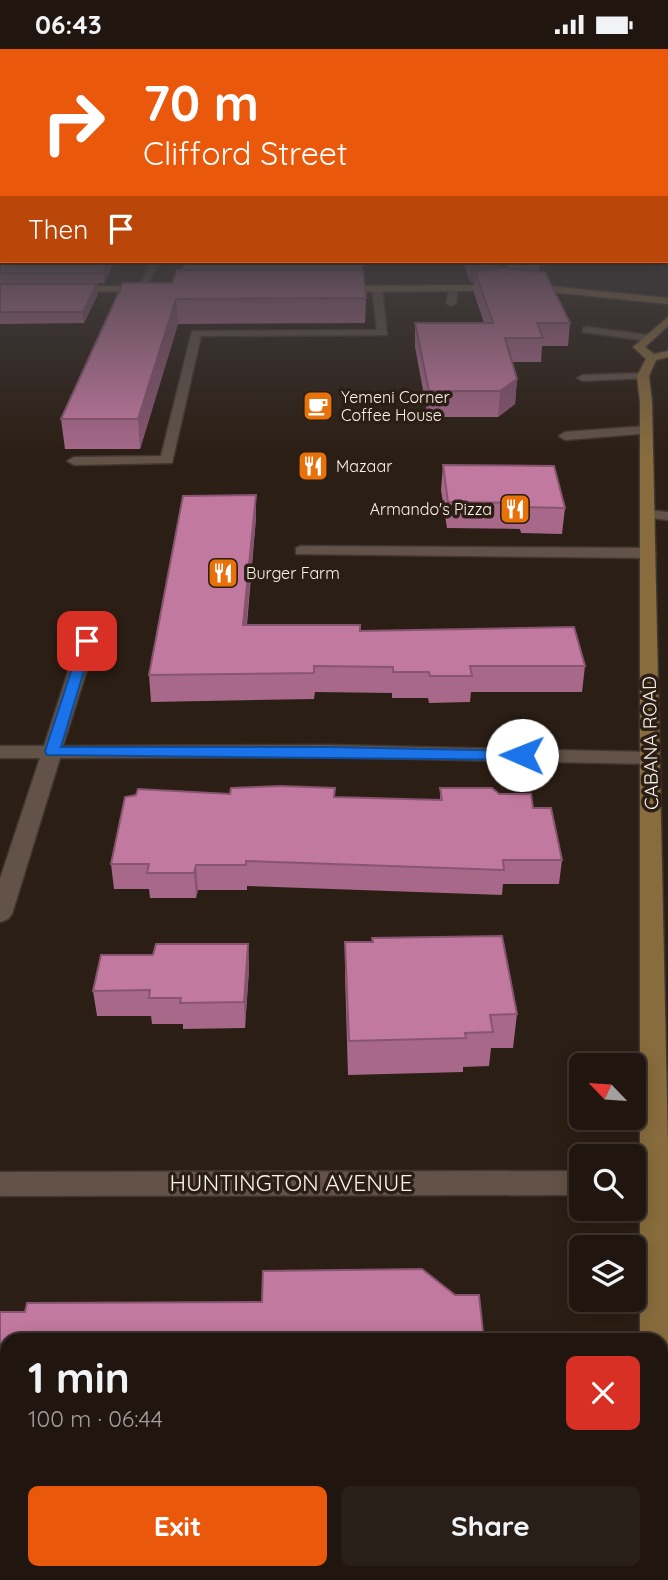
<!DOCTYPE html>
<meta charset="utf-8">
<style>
:root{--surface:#20160f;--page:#281f18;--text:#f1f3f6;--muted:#a29f9e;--line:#3d352f;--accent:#ea580c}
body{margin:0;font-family:Quicksand,sans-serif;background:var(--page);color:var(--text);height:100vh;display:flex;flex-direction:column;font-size:26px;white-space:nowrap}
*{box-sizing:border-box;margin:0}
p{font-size:23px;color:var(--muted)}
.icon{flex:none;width:38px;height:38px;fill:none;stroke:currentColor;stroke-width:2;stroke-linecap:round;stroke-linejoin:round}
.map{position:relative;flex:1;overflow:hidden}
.drawer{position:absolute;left:0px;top:1284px;width:668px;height:247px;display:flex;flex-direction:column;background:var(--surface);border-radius:21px 21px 0 0;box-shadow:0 4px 18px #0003,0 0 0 2px var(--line)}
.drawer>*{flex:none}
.guide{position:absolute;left:0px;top:0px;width:668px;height:214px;box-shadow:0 4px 18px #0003,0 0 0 2px var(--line);background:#ea580c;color:#fff;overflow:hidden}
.needle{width:46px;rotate:295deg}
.controls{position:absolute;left:569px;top:1004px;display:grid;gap:14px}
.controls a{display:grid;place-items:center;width:77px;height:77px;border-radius:10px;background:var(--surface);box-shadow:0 4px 18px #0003,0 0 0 2px var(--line);font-size:35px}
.pin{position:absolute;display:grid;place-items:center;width:60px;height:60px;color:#fff;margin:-30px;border-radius:14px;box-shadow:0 4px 10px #0006}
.me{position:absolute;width:77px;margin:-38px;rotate:271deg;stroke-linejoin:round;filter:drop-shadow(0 0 5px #0008)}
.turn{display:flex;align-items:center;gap:24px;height:147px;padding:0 28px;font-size:32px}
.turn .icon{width:91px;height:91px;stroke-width:2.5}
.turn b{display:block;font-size:49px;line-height:60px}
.then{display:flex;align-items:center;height:66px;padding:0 28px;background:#0003;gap:14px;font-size:26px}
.round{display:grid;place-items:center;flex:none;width:74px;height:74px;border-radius:10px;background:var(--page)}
.head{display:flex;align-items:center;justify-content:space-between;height:119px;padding:0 28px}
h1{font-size:42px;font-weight:700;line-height:52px}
.primary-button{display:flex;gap:14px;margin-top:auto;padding:14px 28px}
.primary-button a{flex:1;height:80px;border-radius:10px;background:var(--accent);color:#fff;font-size:28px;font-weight:700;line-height:80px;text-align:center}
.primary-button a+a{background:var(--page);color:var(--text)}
.status{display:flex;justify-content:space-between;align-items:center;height:49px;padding:0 35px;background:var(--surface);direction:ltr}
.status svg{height:19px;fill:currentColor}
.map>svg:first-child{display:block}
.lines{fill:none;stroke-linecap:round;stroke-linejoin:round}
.lane-casing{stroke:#413731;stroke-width:3}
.street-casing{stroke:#413731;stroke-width:3}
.secondary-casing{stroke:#413731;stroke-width:3}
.lane{fill:#625248;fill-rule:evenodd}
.street{fill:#625248;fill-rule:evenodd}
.secondary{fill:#886c3d;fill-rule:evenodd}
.wall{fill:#a7688a;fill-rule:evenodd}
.shaded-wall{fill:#885570}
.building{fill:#c279a0;stroke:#885570;stroke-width:2}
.route{fill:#1a73e8;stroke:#114b97;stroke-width:2}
.labels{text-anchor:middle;stroke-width:7;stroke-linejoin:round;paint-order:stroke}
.far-poi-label{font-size:16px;fill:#fbf2eb;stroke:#2b1e14;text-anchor:start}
.street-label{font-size:19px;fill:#fbf2eb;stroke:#2b1e14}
.near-street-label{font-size:23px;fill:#fbf2eb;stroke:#2b1e14}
</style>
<div class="status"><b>06:43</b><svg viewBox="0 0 49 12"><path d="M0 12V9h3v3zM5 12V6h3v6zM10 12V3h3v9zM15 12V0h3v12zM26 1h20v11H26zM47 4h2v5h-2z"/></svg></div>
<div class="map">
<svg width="668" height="1531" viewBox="0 0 668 1531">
<rect width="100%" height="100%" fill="#2b1e14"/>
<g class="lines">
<!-- lane casing -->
<g class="lane-casing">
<path id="lane" d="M377,236L382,239L387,286L201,287L172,414L74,416L67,412L74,408L161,407L192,282L377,281L372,239Z
M450,237L458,239L456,254L451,257L446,254Z
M587,278L648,286L653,289L648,292L583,283V279Z
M643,324L647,325V329L583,332L577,329L583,326Z
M646,377L652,381L650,384L565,391L559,387L565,383Z
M647,461L668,463V471L642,468V462Z
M301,497L648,499L656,504L648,509L296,505V499Z"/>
</g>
<!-- street casing -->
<g class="street-casing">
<path id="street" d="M151,212H160L144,242H138Z
M87,587L96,592L63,697L329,696L650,703L660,709L650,715L329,708L60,709L12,865L8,870L0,873V830L40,709H0V697H44L78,592Z
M581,1122V1146L0,1147V1123Z
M634,1122L665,1126L668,1131L665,1142L634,1146Z"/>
</g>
<!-- secondary casing -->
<g class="secondary-casing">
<path id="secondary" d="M500,232L668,249V255L500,238L472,242L339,243L334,240L339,237L472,236Z
M69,237H146L151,240L146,243L66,242Z
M668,268V277L645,298L654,305L668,302V308L656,311L649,327L652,353L668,1097V1301L662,1305V1292H640V353L637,327L646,310L633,298Z
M662,1507L668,1509V1531H639V1524H662Z"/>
</g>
<!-- lane -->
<use href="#lane" class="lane"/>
<!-- street -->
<use href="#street" class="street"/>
<!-- secondary -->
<use href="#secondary" class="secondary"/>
</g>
<!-- wall -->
<path class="wall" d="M0,193L2,212H115L104,234H0Z
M185,212H364V218H362L366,249L365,274L178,275L140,400H65L61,370L172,234L182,221Z
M463,212H538L540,215L539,223L570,274L568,297H542L541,313H512L517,330L515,355L498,368H428L415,298V274H484L474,244V233H470ZM501,215L508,218V220H494Z
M0,235L98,245L84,274L0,275Z
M443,416L565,459L562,485L521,484L520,480L447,479L441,441Z
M256,446V469L247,576L360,582L585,617L582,643H471L470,653L429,654L428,649H392V644L315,643L314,650L151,653L149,626Z
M335,739V748L440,751V739L499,745L533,759L562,811L559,835H503L502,846L247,837V841H198L196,849H150L149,840H114L111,815L230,745Z
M345,893L517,965L513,999H491L489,1017L463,1018V1023L348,1026L345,927Z
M248,895L249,920L245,979L183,980V975H152L151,967H97L93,942L153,906Z
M455,1246L7,1292V1395H0V1263H25L262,1253Z
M128,1524H208L207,1528H129Z"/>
<!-- shaded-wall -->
<path class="shaded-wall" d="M109,212H115L104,234L103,224Z
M494,212H501V215L494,220L475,223L474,233H470L471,215Z
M97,235L98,245L84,274L83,263Z
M176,250L178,275L140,400L138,370Z
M517,330L515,355L498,368L500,342Z
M256,446V469L244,602L243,576Z
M196,816L198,841L196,849L194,824Z
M248,895L249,920L245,979L244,953Z"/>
<!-- building -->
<path class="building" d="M0,193H2V212H109L103,224H0Z
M185,212H361L362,221H182Z
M470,212H494L471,215Z
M510,212H538L540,215Z
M502,219L545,223L570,274H537L543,289H505L517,330L500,342H429L415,274H493L475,223Z
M177,221H363L366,249L176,250L138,370H61L123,234H172Z
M0,235H97L83,263H0Z
M443,416L554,417L565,459L523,458V454L448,453Z
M256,446L243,576H360V582L574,578L585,617H470L472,627H430L429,623H393V618L314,617V624L149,626L183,447Z
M281,737L335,739L334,748L442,751L440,739H492L499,745H531L533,759H551L562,811H503L504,821L246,812V816H196L194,824H147L149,815H111L125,748L136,746L138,740L230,745L231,739Z
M502,887L517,965L490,966L493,983L465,984L466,989L349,992L345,893H373L372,889Z
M156,895H248L244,953L180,954L181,949H149L150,941L93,942L101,906H153Z
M422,1220L455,1246H479L484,1292H7V1375H2L4,1364H0V1263H25L27,1254L262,1253L263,1222Z"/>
<!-- sky -->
<linearGradient id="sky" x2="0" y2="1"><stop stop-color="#18100b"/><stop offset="0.47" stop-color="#444145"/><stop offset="1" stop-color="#444145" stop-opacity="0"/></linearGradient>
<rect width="668" height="407" fill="url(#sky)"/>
<!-- route -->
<path class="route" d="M82,589L93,592L61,698H329L522,702L529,706L522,711L47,706L45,702Z"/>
<!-- icons -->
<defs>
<g id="cafe-square" transform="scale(1.575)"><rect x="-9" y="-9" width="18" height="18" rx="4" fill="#e8710a" stroke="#2b1e14"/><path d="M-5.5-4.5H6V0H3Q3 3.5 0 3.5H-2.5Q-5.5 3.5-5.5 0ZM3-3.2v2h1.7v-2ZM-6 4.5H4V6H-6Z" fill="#fff"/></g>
<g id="restaurant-square" transform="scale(1.575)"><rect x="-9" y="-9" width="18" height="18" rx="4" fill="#e8710a" stroke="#2b1e14"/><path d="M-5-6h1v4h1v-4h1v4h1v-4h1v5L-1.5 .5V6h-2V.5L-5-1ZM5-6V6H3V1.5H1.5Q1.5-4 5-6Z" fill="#fff"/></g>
</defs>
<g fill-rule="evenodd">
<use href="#cafe-square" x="318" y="357"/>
<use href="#restaurant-square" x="313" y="417"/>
<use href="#restaurant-square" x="515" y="460"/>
<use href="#restaurant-square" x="223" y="524"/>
</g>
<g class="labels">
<!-- far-poi labels -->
<g class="far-poi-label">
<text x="341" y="354">Yemeni Corner<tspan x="341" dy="18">Coffee House</tspan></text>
<text x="336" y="423">Mazaar</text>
<text x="492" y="466" text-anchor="end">Armando's Pizza</text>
<text x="246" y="530">Burger Farm</text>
</g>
<!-- street labels -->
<g class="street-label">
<text transform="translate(650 694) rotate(-91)" y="7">CABANA ROAD</text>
</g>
<!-- near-street labels -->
<g class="near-street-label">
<text x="291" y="1142">HUNTINGTON AVENUE</text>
</g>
</g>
</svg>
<div class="controls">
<a><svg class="needle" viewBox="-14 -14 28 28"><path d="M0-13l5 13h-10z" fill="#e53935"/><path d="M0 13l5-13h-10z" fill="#a29f9e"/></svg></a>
<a><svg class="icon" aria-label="search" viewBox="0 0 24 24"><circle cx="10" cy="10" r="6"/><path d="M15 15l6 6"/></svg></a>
<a><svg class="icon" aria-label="layers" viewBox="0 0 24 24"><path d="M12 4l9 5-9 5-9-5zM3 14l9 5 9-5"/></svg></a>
</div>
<div class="pin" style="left:87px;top:592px;background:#d93025"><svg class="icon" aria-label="arrive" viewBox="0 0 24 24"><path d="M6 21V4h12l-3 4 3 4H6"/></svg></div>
<svg class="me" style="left:522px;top:706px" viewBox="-20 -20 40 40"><circle r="19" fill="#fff"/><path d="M0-13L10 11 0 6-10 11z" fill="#1a73e8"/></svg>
<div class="guide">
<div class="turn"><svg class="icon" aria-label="right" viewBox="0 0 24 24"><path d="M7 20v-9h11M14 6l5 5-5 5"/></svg><div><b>70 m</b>Clifford Street</div></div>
<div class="then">Then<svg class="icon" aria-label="arrive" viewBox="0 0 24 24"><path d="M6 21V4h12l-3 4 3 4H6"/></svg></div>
</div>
<section class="drawer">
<div class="head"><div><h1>1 min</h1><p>100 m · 06:44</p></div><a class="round" style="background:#d93025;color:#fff"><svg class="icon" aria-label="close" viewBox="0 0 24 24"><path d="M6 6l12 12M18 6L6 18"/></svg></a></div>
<div class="primary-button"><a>Exit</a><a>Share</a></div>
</section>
</div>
